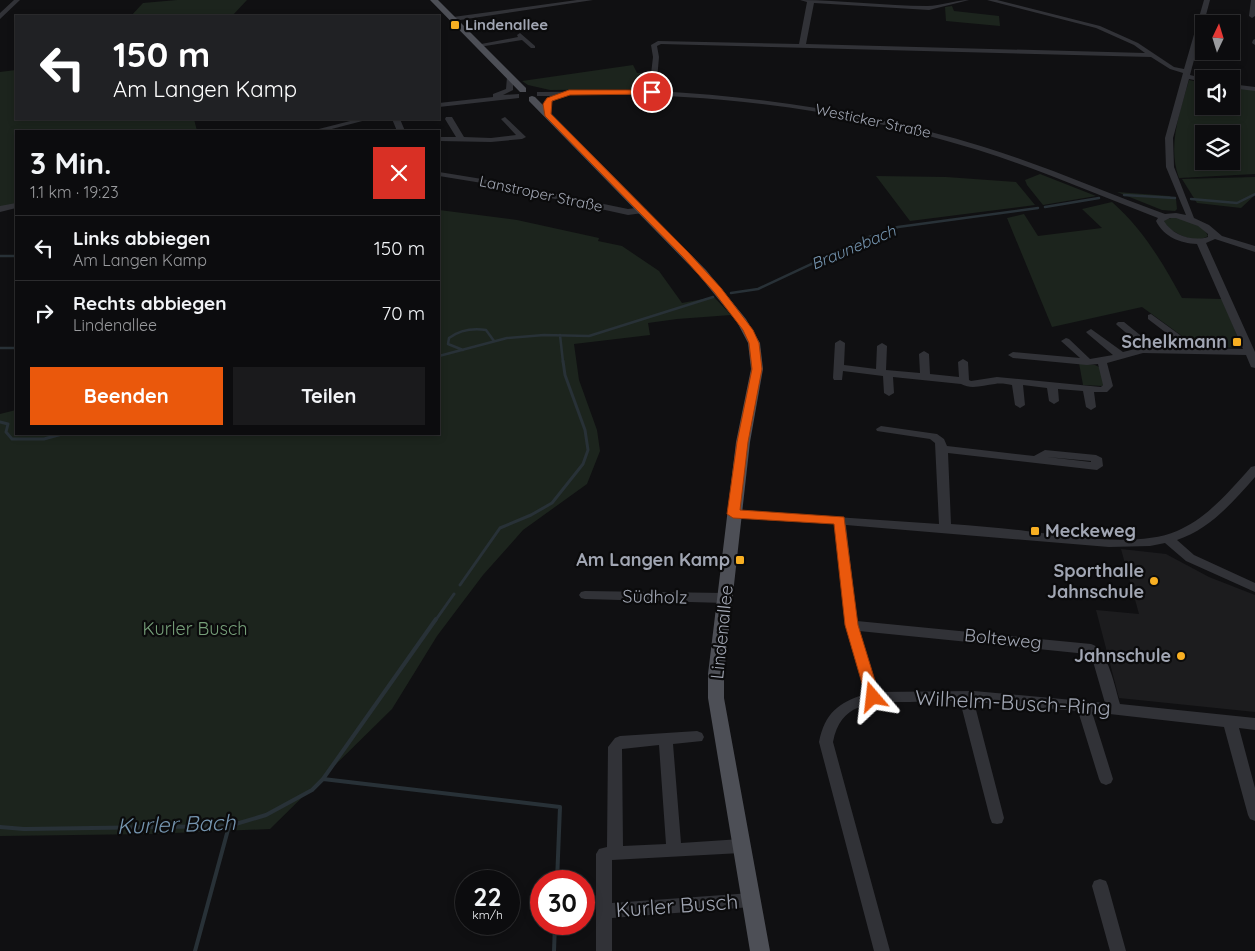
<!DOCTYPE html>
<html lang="de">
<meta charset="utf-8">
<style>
:root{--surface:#0c0c0e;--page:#1a1a1c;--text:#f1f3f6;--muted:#9a9b9e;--line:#2c2c2e;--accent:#ea580c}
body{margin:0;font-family:Quicksand,sans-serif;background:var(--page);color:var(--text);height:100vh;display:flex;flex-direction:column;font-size:19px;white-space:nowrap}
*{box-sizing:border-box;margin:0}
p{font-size:16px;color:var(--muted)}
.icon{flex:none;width:28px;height:28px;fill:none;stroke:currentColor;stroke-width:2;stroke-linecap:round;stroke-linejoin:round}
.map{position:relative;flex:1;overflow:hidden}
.drawer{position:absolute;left:15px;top:130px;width:425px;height:305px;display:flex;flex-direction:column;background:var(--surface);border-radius:0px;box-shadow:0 2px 8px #0003,0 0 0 1px var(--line)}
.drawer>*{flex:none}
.banner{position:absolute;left:15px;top:15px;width:425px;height:105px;border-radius:0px;box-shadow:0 2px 8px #0003,0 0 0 1px var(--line);background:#202124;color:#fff;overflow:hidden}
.needle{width:32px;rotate:4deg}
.fabs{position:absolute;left:1195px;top:15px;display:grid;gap:10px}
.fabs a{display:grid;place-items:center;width:45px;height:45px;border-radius:0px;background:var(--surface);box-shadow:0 2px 8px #0003,0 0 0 1px var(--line);font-size:25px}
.speed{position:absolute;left:455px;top:870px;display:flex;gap:10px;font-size:25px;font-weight:700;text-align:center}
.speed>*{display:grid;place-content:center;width:65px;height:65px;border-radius:50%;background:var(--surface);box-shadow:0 2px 8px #0003,0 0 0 1px var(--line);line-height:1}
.speed small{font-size:12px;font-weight:400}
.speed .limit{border:8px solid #d22;background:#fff;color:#111}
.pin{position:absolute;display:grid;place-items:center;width:42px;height:42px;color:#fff;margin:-21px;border:2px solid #fff;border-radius:50%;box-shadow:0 1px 5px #0007}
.me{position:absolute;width:55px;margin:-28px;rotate:343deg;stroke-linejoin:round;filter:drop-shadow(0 0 4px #0008)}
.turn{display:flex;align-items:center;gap:18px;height:105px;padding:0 15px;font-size:22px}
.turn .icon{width:65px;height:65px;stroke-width:2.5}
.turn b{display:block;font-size:35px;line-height:42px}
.round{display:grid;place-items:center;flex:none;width:52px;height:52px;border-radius:0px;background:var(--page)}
.head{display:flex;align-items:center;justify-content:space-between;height:85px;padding:0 15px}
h1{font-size:30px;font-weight:700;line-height:38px}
.cta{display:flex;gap:10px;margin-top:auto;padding:10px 15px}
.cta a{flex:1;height:58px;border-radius:0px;background:var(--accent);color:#fff;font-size:20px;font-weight:700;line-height:58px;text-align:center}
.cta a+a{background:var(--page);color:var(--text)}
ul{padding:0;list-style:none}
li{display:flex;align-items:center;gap:15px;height:65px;padding:0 15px;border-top:1px solid var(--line)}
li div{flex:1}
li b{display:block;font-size:19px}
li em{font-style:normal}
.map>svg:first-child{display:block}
.built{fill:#1c1c1e}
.green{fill:#1c241d;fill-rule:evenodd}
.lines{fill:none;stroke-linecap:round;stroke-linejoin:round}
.stream-far2{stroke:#283137;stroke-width:2.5}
.stream-far1{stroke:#283137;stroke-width:3}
.stream{stroke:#283137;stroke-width:4}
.minor{fill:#313237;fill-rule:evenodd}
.major{fill:#4d4f56;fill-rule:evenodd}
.route{fill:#ea580c;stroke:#983908}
.poi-dot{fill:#f8af22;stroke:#0b0b0c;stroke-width:2}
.labels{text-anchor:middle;stroke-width:4.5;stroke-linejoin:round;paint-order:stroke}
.far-poi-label{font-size:15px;font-weight:bold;fill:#a1a6b3;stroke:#0b0b0c;text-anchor:start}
.far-street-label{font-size:15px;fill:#a1a6b3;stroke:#0b0b0c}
.far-water-label{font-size:16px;font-style:italic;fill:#7595b0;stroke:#0b0b0c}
.poi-label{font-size:18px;font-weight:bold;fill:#a1a6b3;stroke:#0b0b0c;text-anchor:end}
.street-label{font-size:18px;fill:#a1a6b3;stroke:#0b0b0c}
.park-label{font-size:18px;fill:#769f79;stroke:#0b0b0c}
.near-street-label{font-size:21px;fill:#a1a6b3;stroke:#0b0b0c}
.near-water-label{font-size:22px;font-style:italic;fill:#7595b0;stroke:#0b0b0c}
</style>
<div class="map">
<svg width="1255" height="951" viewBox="0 0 1255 951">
<rect width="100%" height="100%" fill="#101012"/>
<!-- built -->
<path class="built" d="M1121,549L1166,554L1209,577L1255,595V712L1119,698L1096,610L1139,614Z"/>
<!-- green -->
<path class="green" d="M177,0H247L232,16H131L143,3Z
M952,6L954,11L999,16L1000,26L946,21L945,7Z
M633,65L637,73H649L647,89L550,90L528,85L522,81Z
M16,70V119H194L197,131H16V204L0,207V72Z
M1189,80L1204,83V106H1231V87L1255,89V174L1179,178C1167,146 1180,111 1189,80ZM1204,134H1231V161H1204Z
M1040,174L1096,196L1043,205L1027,185L1025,180Z
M876,176L946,177L1016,182L1035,205L910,221Z
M1255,177V195L1241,208L1197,203L1182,179Z
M1117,192L1169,196L1176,199L1177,209L1175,211L1162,210Z
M1112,202C1143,229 1162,262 1182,298L1222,299L1239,340L1236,348L1196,346L1142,307L1052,327L1007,218L1024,214L1038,236L1102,228L1082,209Z
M439,210L517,220L599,238L598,241L622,246L659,271L682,303L714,297L731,315L677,319L648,323L650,335L574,344L579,380L597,430L600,451L587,484L523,530L483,575L437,636L392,709L270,829L150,834L0,836V414L16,410V434H439Z
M1175,217C1185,220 1204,225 1208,236C1194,245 1178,234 1165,226L1164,220Z
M1079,363L1095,365L1101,368L1104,383L1102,386L1083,385Z"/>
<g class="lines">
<!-- stream-far2 -->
<path class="stream-far2" d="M1124,195L1175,198
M1191,199L1237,203L1255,194
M1045,207L1099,198
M0,256H16
M731,293L758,289L869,237L898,227L1038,208
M560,335L563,362
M0,348H16
M463,350L448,344L449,338C460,330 472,328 486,330L494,341
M439,356L507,338L544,335L589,336L713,297"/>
<!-- stream-far1 -->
<path class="stream-far1" d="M0,422L8,424L6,432L12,439H44L62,434
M460,585L500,528L531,515L552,503L583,464L588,450L585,430L565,375L563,361
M435,621L454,594"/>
<!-- stream -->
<path class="stream" d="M323,779L560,807L557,881
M0,827L24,829L229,826L266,815L312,790L323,779L436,619
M195,951L229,826
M554,951L555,924"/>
<!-- minor -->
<path class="minor" d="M14,0H20L0,19V13Z
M577,0H593L453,21L450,19L453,17Z
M800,0C842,0 885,6 927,6C941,6 955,0 969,0L929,10L814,3L806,44L1145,53L1134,45L1096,28L987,0H997L1100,26L1138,43L1174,67L1184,69L1204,0H1210L1190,75L1207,79H1204V82L1189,79L1173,138L1174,167L1194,218L1209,225L1222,236L1255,246V252L1215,239L1206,243L1255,352V368L1251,367L1246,355L1143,353L1107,363L1113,386L1107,392H1094L1096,407L1091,410L1086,407L1083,391L1058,389L1059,401L1054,404L1049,401L1047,388L1023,385L1025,405L1020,408L1015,405L1012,385C1007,384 1000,383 995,384C983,385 972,390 961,384L893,377L894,393L889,396L884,393L883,376L843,371L842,380H834L833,378L835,343L840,340L845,343L844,365L876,369L877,346L882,343L887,346L886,370L920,373L919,354L924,351L929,354L930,374L959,377L958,362L963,359L968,362L969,380L971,381L997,377L1101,387L1103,385L1098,364L1087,365L1013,358L1008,355L1013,352L1080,358L1061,341L1066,338L1069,339L1090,359L1113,355L1088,334L1086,332L1091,329L1123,352L1143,347L1118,326L1116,324L1118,322H1124L1155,347L1186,348L1148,319V315L1151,314L1198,348L1243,349L1197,244C1180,243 1164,237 1156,221L1158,218C1098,195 1039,169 978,150C843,108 704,91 563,95L552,102L550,116L543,114L544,101L553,96H537V92H540L649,91L653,57L651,45L658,41L799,44L807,2ZM661,44L1151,57L1170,69L1183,73L1165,138L1166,167L1186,215L1176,213L1165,214C1104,192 1045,166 984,147C876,114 767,97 656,91L659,57L657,46ZM1176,218L1198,226L1208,234V237C1193,242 1172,235 1164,221L1170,218Z
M1251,0H1255V16L1252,18L1249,16Z
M520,33L535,46V48H531L522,40L479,47L476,45L518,37L517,35Z
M1255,39V45L1252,43L1253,40Z
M510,75L513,77V90L503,95L519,94V98L439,107V103L493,97V94L506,89L507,77Z
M1231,84L1255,87V91L1231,88Z
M446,117H452L464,137L491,138L516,135L501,119L505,117L526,137L522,139L491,142L439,141V137H456L445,119Z
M358,119H370L324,131H311Z
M392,119H400L405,131H397Z
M439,172L482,179L628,209L643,207L647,210L643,213L628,215L482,183L439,176Z
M16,203V208L0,212V206Z
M881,426L937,434L944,439L947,446L1034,456L1045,450L1096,455L1102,458L1103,466L1097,470L948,453L951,524C976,526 1001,528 1026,531C1069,536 1137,548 1177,531C1207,518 1229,492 1251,467L1255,466V477C1233,502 1210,529 1177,540L1194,555L1255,583V592L1186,561L1165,543L1150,546L1109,547L846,525L857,621L1091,644C1108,649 1115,688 1120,704L1255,718V730L1239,728L1255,788V821L1250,819L1248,815L1224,727L1092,712L1113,779L1111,783L1106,785L1101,783L1099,779L1078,711L974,702L1004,818L1002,823L997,824L992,823L990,818L960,701C944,701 927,701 910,702C875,702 841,700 833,742L890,951H874L819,742C825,713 838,703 865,694L845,625L835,524L733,518L727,514L733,510L939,524L935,443L930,439L877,431L876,429ZM1047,457L1091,461V462ZM859,631L1087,654L1092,658L1105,703L974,691L878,692Z
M585,591L725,593L729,595L731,598L729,601L725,603L585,599L581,598L579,595L581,592Z
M697,731L702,733L704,737L702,741L673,744L681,843L741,839L746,841L749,846L746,851L741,853L612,860V903L751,893L757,895L759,900L757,905L751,907L612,918V951H596V854L599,849L607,847L608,747L615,738L620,736ZM659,745L666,844L623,846L622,749Z
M1100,879L1106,881L1108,886L1126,951H1110L1092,886L1094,881Z"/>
<!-- major -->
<path class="major" d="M430,0H438L526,88V92H520Z
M532,96L535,97L706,270L746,319L760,343L763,369L750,442L724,674V698L770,951H750L708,698V674L736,442L751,369L748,343L737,322L698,274L529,101V97Z"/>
</g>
<!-- route -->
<path class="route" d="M569,90H652L655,92L652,94L570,95L552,101L551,114L688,252L721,288L753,330L759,343L762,369L748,442L740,510L844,517L858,625L880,697L878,701L873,703L869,701L866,697L845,625L834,524L733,518L727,514L737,442L752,369L749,343L743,330L714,292L682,256L545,116L543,104L547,98Z"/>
<!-- markers -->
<g class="poi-dot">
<rect x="450" y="20" width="10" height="10" rx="2.5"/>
<rect x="1232" y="337" width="10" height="10" rx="2.5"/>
<rect x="1030" y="526" width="10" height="10" rx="2.5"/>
<rect x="735" y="555" width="10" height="10" rx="2.5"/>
<circle cx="1154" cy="581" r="5"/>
<circle cx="1181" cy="656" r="5"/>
</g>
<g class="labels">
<!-- far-poi labels -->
<g class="far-poi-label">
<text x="465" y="30">Lindenallee</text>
</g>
<!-- far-street labels -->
<g class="far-street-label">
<text transform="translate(873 121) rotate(12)" y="5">Westicker Straße</text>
<text transform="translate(541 194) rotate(12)" y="5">Lanstroper Straße</text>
</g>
<!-- far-water labels -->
<g class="far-water-label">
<text transform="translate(853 247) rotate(-23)" y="6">Braunebach</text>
</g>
<!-- poi labels -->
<g class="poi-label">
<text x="1227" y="348">Schelkmann</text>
<text x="1045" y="537" text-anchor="start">Meckeweg</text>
<text x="730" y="566">Am Langen Kamp</text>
<text x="1144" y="577">Sporthalle<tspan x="1144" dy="21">Jahnschule</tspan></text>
<text x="1171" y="662">Jahnschule</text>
</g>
<!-- street labels -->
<g class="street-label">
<text transform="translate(655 597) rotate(1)" y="6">Südholz</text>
<text transform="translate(722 632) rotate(-84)" y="6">Lindenallee</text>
<text transform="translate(1003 639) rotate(6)" y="6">Bolteweg</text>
</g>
<!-- park labels -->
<g class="park-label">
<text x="195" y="635">Kurler Busch</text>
</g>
<!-- near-street labels -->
<g class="near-street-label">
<text transform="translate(1013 703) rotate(3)" y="7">Wilhelm-Busch-Ring</text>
<text transform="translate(677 906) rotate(-4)" y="7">Kurler Busch</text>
</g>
<!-- near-water labels -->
<g class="near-water-label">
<text transform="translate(176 824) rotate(-2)" y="8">Kurler Bach</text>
</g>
</g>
</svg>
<div class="fabs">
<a><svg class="needle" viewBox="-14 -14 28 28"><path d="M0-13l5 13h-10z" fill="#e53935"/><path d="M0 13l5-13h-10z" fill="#9a9b9e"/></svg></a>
<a><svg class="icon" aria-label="sound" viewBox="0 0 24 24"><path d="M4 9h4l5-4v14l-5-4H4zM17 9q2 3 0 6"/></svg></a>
<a><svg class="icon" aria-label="layers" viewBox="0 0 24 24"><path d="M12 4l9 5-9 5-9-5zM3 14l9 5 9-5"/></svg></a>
</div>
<div class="speed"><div>22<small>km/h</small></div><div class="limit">30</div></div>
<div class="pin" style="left:652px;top:92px;background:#d93025"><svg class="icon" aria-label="arrive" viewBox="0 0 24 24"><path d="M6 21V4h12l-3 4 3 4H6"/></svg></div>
<svg class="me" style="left:873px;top:697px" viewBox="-20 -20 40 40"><path d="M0-17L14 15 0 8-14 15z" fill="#ea580c" stroke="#fff" stroke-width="4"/></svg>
<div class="banner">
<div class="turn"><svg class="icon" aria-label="left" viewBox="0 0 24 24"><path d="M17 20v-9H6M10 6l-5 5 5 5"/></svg><div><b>150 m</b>Am Langen Kamp</div></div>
</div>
<section class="drawer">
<div class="head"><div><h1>3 Min.</h1><p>1.1 km · 19:23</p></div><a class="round" style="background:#d93025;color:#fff"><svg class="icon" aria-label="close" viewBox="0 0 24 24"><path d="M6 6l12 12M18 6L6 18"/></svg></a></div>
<ul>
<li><svg class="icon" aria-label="left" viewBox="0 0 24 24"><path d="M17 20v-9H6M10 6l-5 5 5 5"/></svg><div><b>Links abbiegen</b><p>Am Langen Kamp</p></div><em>150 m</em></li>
<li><svg class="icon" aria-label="right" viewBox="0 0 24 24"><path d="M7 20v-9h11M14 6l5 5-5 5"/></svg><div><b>Rechts abbiegen</b><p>Lindenallee</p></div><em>70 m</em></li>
</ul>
<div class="cta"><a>Beenden</a><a>Teilen</a></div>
</section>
</div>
